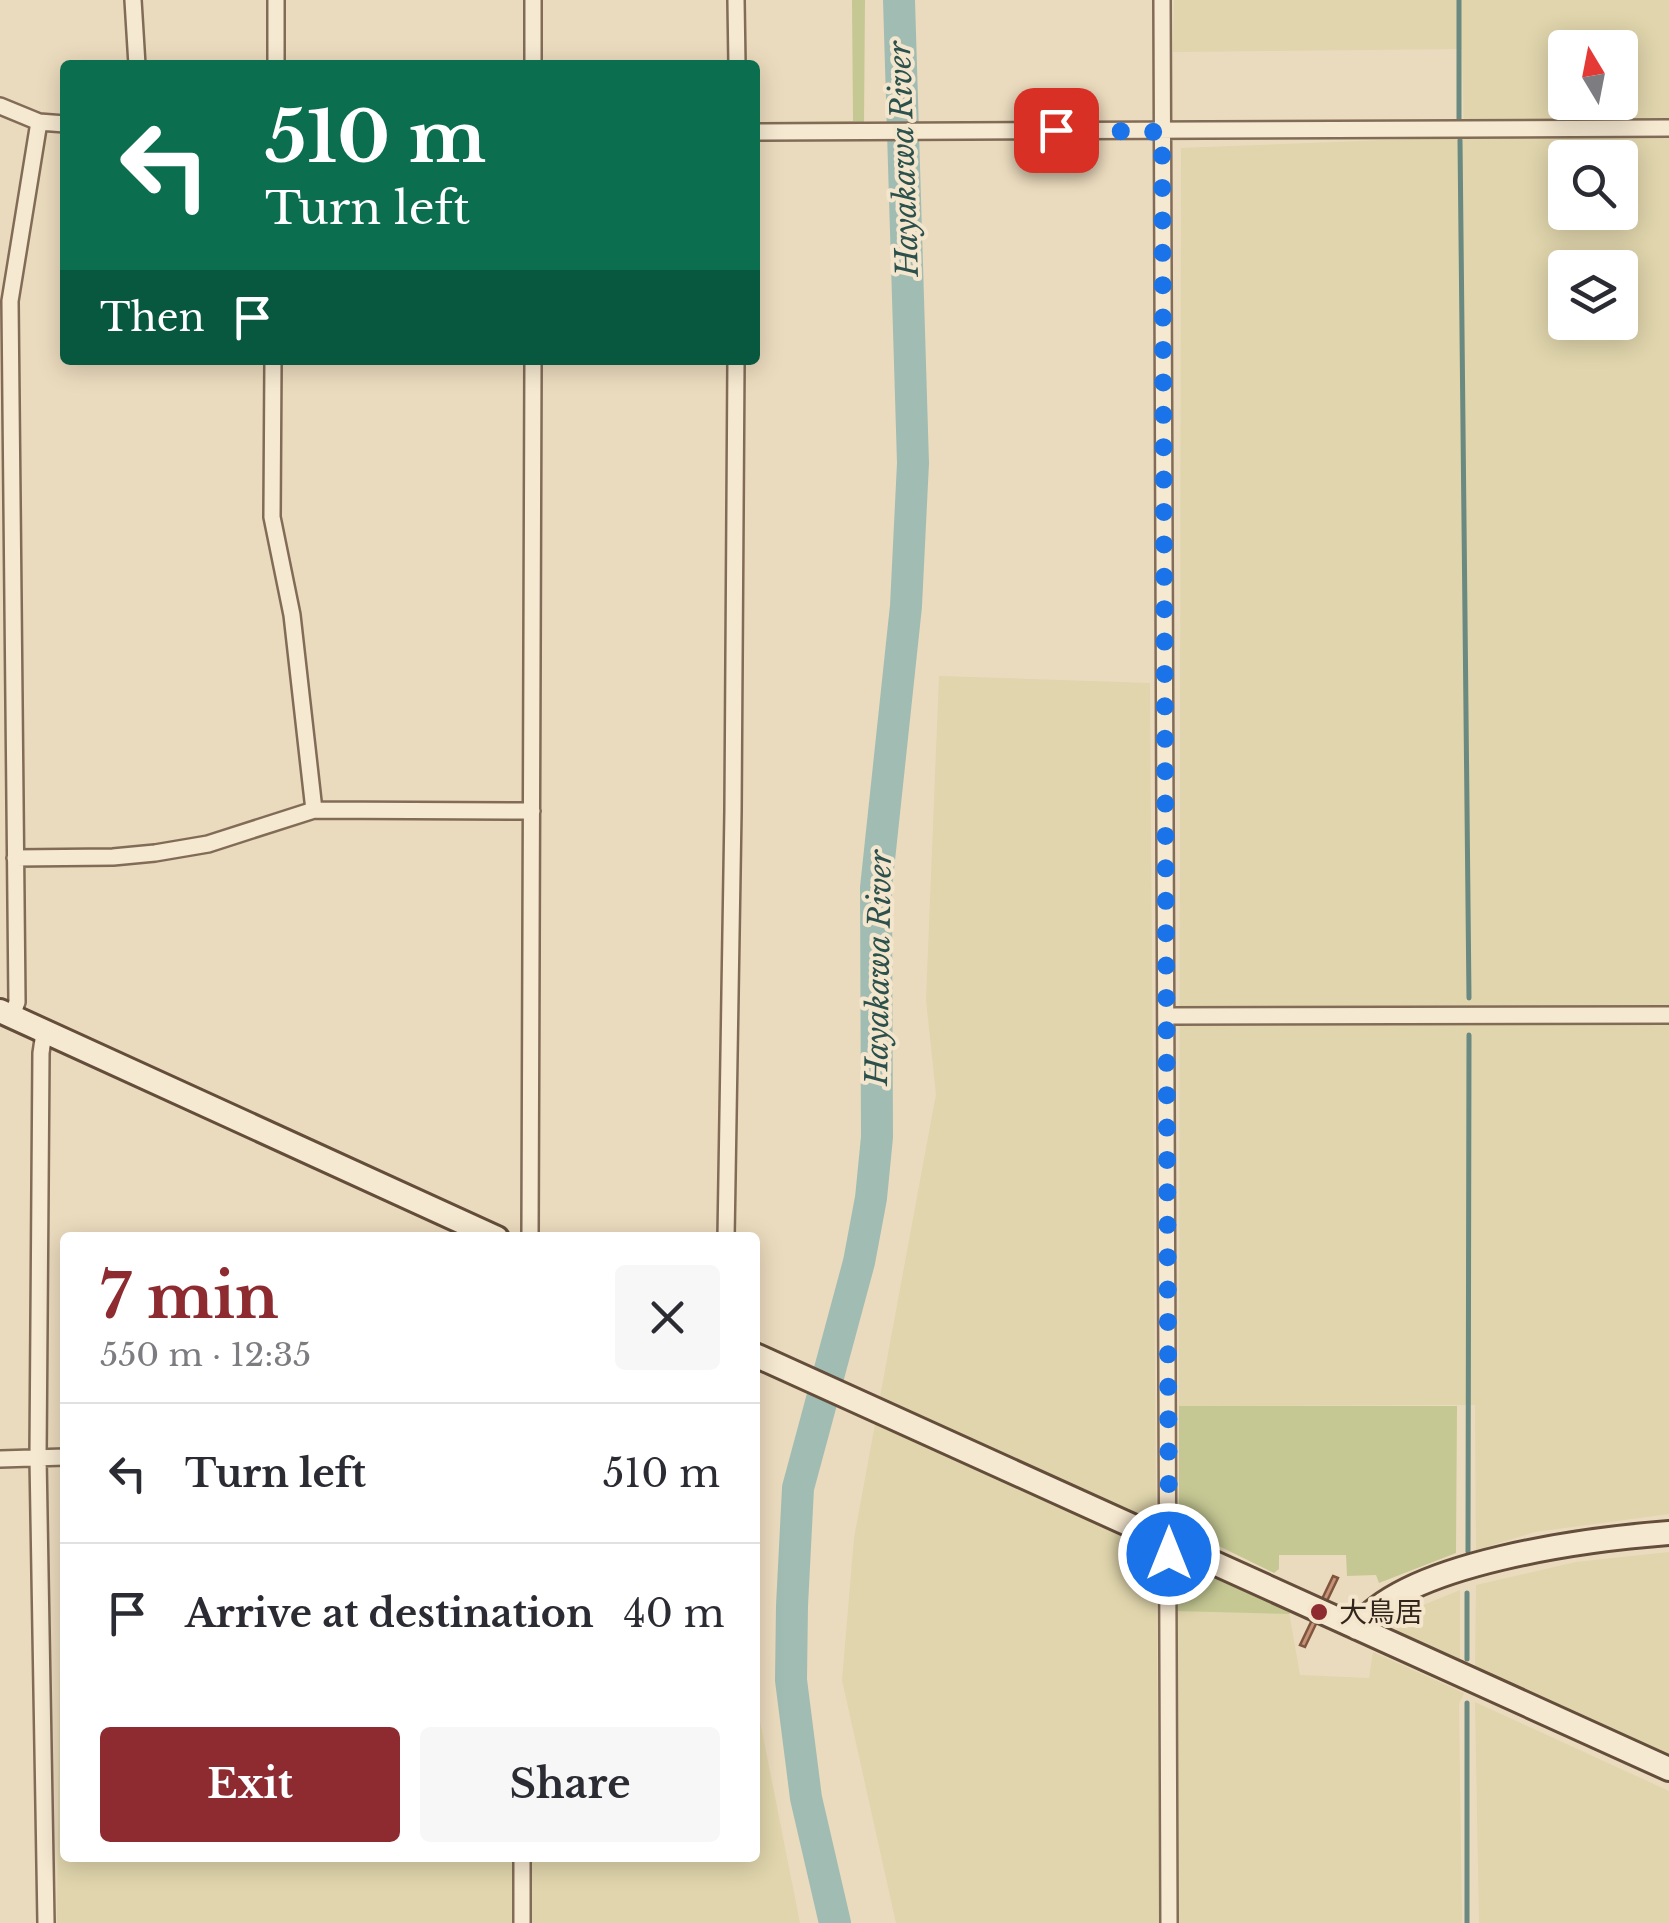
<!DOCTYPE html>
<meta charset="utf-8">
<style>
:root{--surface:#fff;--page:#f7f7f7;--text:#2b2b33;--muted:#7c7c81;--line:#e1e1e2;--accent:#8e2b31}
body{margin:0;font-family:"Libre Baskerville","Noto Sans JP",serif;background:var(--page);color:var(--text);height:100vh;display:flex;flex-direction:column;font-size:38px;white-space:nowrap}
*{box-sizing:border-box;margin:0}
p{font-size:32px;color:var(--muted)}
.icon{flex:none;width:55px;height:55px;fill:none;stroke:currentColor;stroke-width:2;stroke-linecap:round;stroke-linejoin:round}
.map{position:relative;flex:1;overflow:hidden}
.drawer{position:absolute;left:60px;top:1232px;width:700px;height:630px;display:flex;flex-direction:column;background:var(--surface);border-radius:10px;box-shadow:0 5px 25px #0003}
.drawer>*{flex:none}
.top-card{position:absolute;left:60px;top:60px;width:700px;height:305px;border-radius:10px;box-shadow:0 5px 25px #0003;background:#0b6e4f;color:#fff;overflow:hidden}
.needle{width:65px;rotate:350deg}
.tools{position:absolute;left:1548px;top:30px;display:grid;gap:20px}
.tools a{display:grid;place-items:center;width:90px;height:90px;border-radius:10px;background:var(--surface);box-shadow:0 5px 25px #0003;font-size:50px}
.pin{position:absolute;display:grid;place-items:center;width:85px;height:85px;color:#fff;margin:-42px;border-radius:20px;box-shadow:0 5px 15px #0006}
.me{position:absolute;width:110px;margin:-55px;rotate:0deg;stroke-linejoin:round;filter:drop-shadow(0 0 8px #0008)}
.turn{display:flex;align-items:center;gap:35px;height:210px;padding:0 40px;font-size:45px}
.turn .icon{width:130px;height:130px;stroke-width:2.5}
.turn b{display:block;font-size:70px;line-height:85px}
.then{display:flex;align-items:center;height:95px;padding:0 40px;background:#0003;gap:20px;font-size:38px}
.round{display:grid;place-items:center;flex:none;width:105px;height:105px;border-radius:10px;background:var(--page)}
.head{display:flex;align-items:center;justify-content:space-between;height:170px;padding:0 40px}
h1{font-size:60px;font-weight:700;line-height:75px;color:var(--accent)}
.action{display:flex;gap:20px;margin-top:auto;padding:20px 40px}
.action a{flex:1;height:115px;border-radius:10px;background:var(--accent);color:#fff;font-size:40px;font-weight:700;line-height:115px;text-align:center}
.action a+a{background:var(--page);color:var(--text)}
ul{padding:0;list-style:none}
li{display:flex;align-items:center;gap:30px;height:140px;padding:0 40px;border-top:2px solid var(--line)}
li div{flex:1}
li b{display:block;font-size:38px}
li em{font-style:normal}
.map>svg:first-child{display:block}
.farmland{fill:#e0d5ac;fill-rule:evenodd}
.green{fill:#c5c893}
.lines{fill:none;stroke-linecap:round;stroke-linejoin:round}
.stream{stroke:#6a8980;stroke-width:5}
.river{stroke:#a1bdb3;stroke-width:32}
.building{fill:#c79376;stroke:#80553f;stroke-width:2.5}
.street-casing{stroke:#826c58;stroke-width:20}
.secondary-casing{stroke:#644d3b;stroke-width:28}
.street{stroke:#f6e9d1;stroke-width:15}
.secondary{stroke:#f6e9d1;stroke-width:22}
.route{stroke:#1a73e8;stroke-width:18;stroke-dasharray:0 32.4}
.poi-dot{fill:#8e2b31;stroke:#f3e6cd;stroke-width:4}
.labels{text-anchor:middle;stroke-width:8;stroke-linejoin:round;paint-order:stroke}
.poi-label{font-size:28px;fill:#32251c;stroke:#f3e6cd;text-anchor:start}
.water-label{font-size:30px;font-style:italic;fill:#2c514d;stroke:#f3e6cd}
</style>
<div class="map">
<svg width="1669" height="1923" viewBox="0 0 1669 1923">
<rect width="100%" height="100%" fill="#ebdbbe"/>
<!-- farmland -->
<path class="farmland" d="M1174,0H1669V1514L1535,1532L1476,1550L1475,1405L1179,1406L1181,148L1464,137L1462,49L1173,52ZM1565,48H1620V102H1565ZM1565,158H1620V212H1565ZM1565,268H1620V322H1565Z
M939,676L1150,683L1159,1923H896L842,1680L854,1538L936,1094L926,1000Z
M1669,1552V1756L1475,1669L1476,1585L1576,1562Z
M1460,1590V1663L1396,1634V1616Z
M1175,1611L1289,1612L1300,1675L1369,1678L1373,1652L1464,1693L1459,1704L1462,1923H1175Z
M60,1632H65V1858H755V1696L800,1923H57Z
M1475,1702L1669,1791V1923H1479Z"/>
<!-- green -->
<path class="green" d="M852,0H865L864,124L755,126V122L853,121Z
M1179,1406H1457L1456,1553L1379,1583L1376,1575L1347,1576L1346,1555H1279V1569L1274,1573L1188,1531L1179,1525Z
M1180,1562L1289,1612L1290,1614L1175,1611L1176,1567Z"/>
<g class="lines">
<!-- stream -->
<path class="stream" d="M1459,119V0
M1460,140L1469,998
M1468,1552L1469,1035
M1467,1593V1659
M1467,1703V1923"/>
<!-- river -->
<path class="river" d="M835,1923L806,1798L791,1680L792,1606L798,1488L859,1262L871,1198L877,1137L876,888L906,606L913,463L899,0"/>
</g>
<!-- building -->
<path class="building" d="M1333,1576L1338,1578L1305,1647L1300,1645Z"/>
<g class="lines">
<!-- street casing -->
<g class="street-casing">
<path id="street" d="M133,0L137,65
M276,0V65
M533,0V65
M736,0L737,65
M1162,0L1169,1923
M0,106L39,122L65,124
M755,132L1669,128
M273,360L272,517L292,615L314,810
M15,858L113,857L155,853L208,844L314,810L532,811
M12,1016L17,1002L10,301L39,122
M1168,1016L1669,1015
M44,1033L41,1053L38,1457L46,1923
M530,1238L533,360
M726,1238L733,811L736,360
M0,1459L65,1457
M522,1923V1858"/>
</g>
<!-- secondary casing -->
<g class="secondary-casing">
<path id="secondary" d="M0,1011L497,1238
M755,1355L1669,1769
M1357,1628C1405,1562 1590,1539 1669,1533"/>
</g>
<!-- street -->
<use href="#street" class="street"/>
<!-- secondary -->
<use href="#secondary" class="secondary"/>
</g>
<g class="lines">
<!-- route -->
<path class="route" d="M1056,130L1162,132L1169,1554"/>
</g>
<!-- markers -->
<circle class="poi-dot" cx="1319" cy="1612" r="10"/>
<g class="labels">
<!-- poi labels -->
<g class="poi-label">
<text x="1339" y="1622">大鳥居</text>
</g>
<!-- water labels -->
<g class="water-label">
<text transform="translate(904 159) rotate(-92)" y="10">Hayakawa River</text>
<text transform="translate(879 968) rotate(-89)" y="10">Hayakawa River</text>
</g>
</g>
</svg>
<div class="tools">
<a><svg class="needle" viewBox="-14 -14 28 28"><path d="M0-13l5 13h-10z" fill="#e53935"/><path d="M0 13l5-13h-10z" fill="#7c7c81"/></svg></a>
<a><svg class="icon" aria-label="search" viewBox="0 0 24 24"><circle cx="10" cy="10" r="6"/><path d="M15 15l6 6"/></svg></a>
<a><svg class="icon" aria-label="layers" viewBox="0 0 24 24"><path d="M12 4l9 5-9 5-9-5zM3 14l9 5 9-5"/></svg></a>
</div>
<div class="pin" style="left:1056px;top:130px;background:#d93025"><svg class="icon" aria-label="arrive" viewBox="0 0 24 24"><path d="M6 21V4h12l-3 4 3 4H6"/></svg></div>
<svg class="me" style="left:1169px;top:1554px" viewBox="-20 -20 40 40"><circle r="17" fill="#1a73e8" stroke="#fff" stroke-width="3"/><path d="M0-11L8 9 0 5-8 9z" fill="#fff"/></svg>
<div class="top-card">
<div class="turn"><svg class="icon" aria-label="left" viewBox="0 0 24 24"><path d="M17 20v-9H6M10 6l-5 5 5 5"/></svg><div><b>510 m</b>Turn left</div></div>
<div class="then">Then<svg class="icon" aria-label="arrive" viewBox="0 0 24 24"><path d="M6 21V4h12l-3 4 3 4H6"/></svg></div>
</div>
<section class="drawer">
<div class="head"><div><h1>7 min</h1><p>550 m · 12:35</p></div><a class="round"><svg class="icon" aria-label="close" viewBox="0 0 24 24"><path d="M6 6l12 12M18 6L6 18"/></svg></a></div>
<ul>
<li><svg class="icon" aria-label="left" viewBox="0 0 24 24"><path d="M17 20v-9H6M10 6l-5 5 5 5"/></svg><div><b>Turn left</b></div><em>510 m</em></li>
<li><svg class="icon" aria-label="arrive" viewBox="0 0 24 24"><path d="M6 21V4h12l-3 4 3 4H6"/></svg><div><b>Arrive at destination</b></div><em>40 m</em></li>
</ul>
<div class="action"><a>Exit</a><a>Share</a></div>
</section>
</div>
